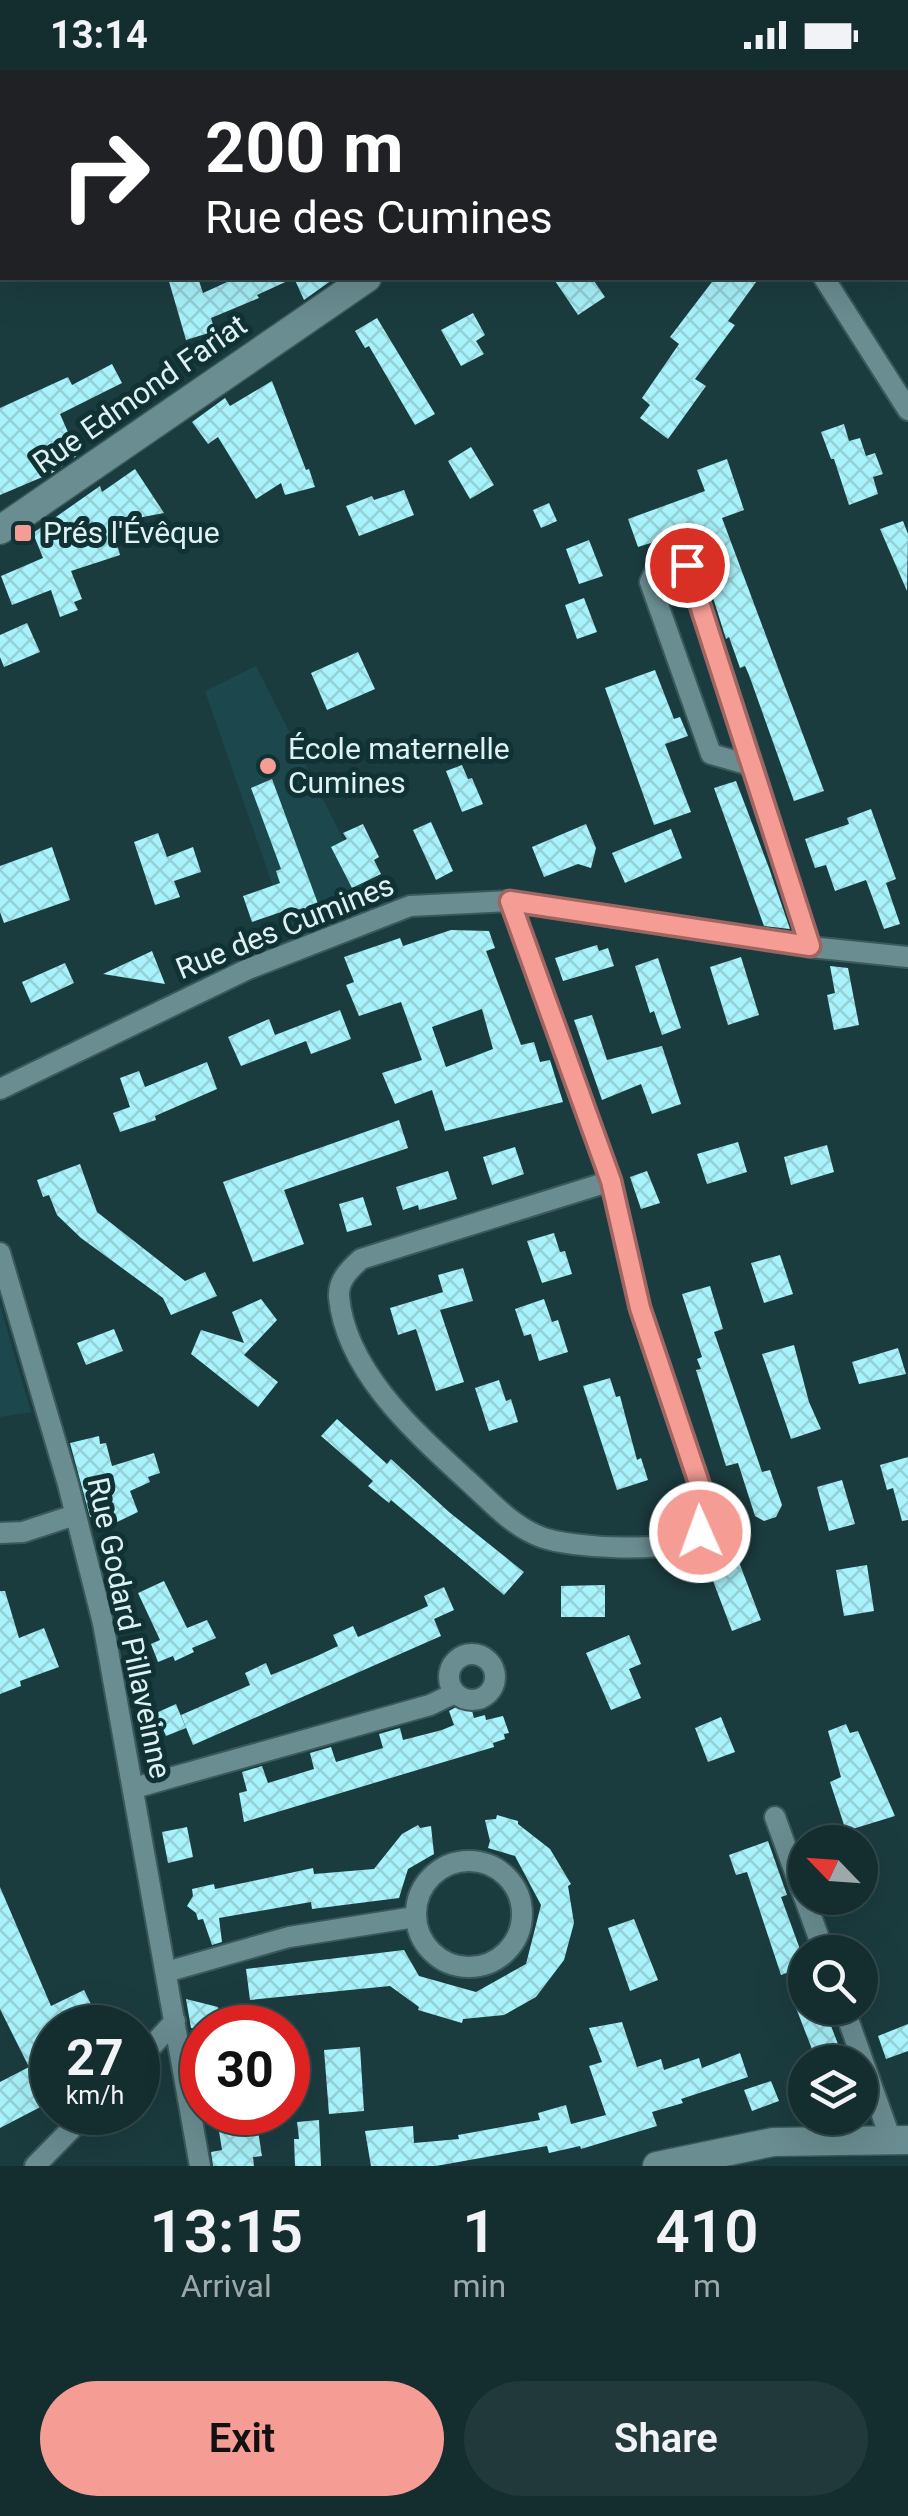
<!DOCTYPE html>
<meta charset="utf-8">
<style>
:root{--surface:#142d2f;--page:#21393b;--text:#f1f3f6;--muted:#9da8aa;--line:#33494b;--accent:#f59c95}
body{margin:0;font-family:Roboto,sans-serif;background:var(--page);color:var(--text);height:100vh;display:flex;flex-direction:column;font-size:38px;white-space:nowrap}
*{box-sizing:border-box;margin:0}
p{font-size:32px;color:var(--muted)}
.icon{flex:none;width:55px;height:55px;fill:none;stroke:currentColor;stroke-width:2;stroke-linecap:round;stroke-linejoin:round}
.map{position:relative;height:2096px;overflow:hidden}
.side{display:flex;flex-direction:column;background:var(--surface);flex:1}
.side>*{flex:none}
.hud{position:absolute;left:0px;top:0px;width:910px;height:210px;box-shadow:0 10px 40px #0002,0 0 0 2px var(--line);background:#202124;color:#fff;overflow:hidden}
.needle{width:65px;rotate:295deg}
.tools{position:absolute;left:788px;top:1755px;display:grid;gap:20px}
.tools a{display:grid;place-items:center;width:90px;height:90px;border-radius:50%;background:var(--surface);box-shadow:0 10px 40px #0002,0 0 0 2px var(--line);font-size:50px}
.speed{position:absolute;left:30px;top:1935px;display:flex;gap:20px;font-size:50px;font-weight:700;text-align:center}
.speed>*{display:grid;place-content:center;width:130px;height:130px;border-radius:50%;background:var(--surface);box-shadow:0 10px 40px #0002,0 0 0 2px var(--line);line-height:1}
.speed small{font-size:25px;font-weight:400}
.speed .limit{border:15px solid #d22;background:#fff;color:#111}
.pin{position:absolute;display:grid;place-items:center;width:85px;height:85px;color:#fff;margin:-42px;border:5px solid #fff;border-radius:50%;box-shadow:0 2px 10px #0007}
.me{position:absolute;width:110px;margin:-55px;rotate:358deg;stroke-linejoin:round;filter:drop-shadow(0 0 8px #0008)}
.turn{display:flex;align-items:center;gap:35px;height:210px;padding:0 40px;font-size:45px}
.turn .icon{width:130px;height:130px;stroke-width:2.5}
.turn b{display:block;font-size:70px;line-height:85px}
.eta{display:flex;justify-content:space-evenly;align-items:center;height:170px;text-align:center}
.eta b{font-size:60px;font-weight:600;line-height:70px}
.cta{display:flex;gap:20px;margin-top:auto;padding:20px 40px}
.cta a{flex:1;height:115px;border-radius:60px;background:var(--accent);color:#111;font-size:40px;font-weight:600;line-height:115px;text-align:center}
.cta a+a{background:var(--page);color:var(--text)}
.status{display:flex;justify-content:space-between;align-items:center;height:70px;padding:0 50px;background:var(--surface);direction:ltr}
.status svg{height:28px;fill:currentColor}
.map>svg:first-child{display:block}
.built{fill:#1c484d}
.building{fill:url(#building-cross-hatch);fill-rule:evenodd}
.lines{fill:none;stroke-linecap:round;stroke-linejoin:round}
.street-casing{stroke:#3a595b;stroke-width:24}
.secondary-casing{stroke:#3a595b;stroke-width:31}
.street{stroke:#6a8d91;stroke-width:20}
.secondary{stroke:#6a8d91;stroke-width:28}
.route-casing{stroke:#9f6561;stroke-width:25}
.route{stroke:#f59c95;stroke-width:18}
.poi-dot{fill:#f59c95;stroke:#103235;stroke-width:4}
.labels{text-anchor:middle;stroke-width:10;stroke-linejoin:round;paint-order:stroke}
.street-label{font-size:30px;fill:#dff1f3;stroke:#103235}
.poi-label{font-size:30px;fill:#dff1f3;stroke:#103235;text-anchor:start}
</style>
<div class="status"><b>13:14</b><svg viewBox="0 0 49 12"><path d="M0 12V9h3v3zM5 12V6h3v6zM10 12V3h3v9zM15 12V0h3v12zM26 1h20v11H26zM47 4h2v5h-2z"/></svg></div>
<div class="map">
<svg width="908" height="2096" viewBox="0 0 908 2096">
<defs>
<pattern id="building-cross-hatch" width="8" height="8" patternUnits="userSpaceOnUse" patternTransform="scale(2.5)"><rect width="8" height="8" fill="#a8f3fb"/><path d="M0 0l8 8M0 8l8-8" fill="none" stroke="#94d1d7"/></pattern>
</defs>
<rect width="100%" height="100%" fill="#1b3c3f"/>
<!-- built -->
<path class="built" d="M256,596L374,831L289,862L205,621Z
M0,1235L31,1342L0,1347Z"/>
<!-- building -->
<path class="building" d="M168,208H198L203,223L236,208H335L304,230L294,208L257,225L259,228L211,248L215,261L186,270Z
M553,208H592L605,227L578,245Z
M715,208H759L728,251L735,255L695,309L706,316L668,369L640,348L650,335L642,328L679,274L670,267Z
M473,243L485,265L476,271L484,284L461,296L441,260Z
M377,248L435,344L415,355L369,276L365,278L355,261Z
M112,294L122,313L60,344L78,385L52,403L0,425V338L68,307L72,315Z
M272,311L306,400L309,399L315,417L285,425L281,413L256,429L218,367L208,374L192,352L225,328L230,336Z
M844,354L849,371L860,368L866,386L875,383L883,404L873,407L878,424L849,435L834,389H831L821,362Z
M471,377L494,415L470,429L448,391Z
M727,389L744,440L722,448L824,721L794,731L749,605L745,596L740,598L729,567L726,569L703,496L708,494L696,461L659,475L657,471L638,477L628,449L705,421L697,400Z
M135,399L164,443L111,453L120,485L71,501L82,529L74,532L78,540L60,547L51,520L12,535L1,506L43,488L33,463L100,416L102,422Z
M404,420L414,445L359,466L346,436L372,426L374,430Z
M549,433L557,451L541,458L533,440Z
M903,451L908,464L907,521L880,459Z
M589,470L603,506L579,514L566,479Z
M584,528L597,562L577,569L565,535Z
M27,553L40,582L4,597L0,587V565Z
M358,582L375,619L327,640L311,603Z
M655,600L674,649L680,647L688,666L665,674L691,742L654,755L605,618Z
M462,695L468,709L472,708L483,734L462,742L446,701Z
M272,709L324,850L297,859L290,839L252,852L243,826L280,813L276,801L281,799L251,718Z
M736,711L769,798L790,859L764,856L714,718Z
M871,739L896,809L886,813L900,854L884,859L866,810L835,821L826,795L815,798L805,769L849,754L847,748Z
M431,752L453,801L436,810L413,760Z
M363,754L379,787L374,790L381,804L352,818L331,777L347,769L343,763Z
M586,754L596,778L591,798L578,794L544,807L532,777Z
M671,759L682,788L625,813L612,783Z
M158,763L167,787L193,777L201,802L174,811L180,827L155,835L134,772Z
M52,777L70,830L4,853L0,842V796Z
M451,860L489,861L495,878L486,881L521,975L534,972L540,992L550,990L563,1032L445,1061L432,1020L395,1034L382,1003L422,990L401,932L359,946L346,915L354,912L344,887L400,868L403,876ZM482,939L493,979L446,997L432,957Z
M597,875L599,881L608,878L614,896L563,911L555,888Z
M152,881L165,914L103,904Z
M741,887L759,945L728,955L710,897Z
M658,888L681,958L662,965L654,941L650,943L635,896Z
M65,893L74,913L31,933L22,912Z
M830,896L848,898L859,955L834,960L827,925L835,923Z
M340,940L351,969L311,984L306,971L241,996L228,967L269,949L275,965Z
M592,945L607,990L662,976L681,1034L652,1044L641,1014L602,1030L574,950Z
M207,992L217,1019L155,1046L156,1050L120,1062L113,1043L130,1037L120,1008L139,1001L145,1017Z
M399,1050L408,1078L284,1120L304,1174L253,1192L223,1112Z
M738,1072L747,1102L707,1114L697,1084Z
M827,1075L834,1102L791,1115L784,1087Z
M515,1077L524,1104L492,1115L483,1087Z
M80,1094L97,1142L185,1211L205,1202L217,1226L171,1245L163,1228L81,1168L57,1145L49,1125L43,1127L37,1110Z
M448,1101L457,1129L419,1140L418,1135L403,1140L396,1117Z
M647,1101L660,1133L641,1139L630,1107Z
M363,1127L372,1155L347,1162L339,1134Z
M554,1163L560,1182L565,1181L572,1204L542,1213L527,1171Z
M780,1185L793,1224L764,1233L751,1193Z
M463,1198L473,1231L440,1240L464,1312L436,1321L416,1259L398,1265L390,1238L443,1222L438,1205Z
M710,1216L723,1259L714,1262L762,1402L770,1400L782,1435L776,1447L764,1451L755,1446L738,1393L726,1396L696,1300L701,1299L697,1289L702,1287L682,1224Z
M261,1229L277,1250L244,1285L278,1312L258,1337L191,1284L201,1260L244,1273L232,1242Z
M544,1229L552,1252L558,1250L568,1282L539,1291L531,1264L524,1266L515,1239Z
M114,1259L123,1281L86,1295L77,1273Z
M794,1275L809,1332L821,1359L791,1369L762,1284Z
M898,1278L906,1304L859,1314L852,1292Z
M610,1308L616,1327L620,1326L637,1390L641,1388L648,1410L617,1420L583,1316Z
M499,1310L506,1331L511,1329L518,1352L489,1361L475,1318Z
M337,1349L387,1394L391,1389L449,1442L524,1502L504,1525L391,1430L389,1433L368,1416L373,1411L321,1366Z
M99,1366L100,1374L106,1373L112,1396L154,1383L160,1403L148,1407L150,1412L130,1421L138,1442L115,1453L111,1437L90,1447L70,1373Z
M908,1387V1450L902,1451L893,1418L887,1420L880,1395Z
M842,1410L855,1454L829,1461L817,1417Z
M739,1492L761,1550L732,1561L710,1503Z
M867,1495L874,1541L844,1546L836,1500Z
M164,1511L187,1558L207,1550L216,1568L192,1578L194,1582L175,1591L173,1586L158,1592L151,1574L160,1570L138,1523Z
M605,1515V1547H561V1516Z
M444,1517L454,1540L434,1549L441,1566L193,1675L181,1645L250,1615L245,1603L266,1593L271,1605L317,1586L338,1576L333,1565L353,1556L358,1567L379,1558L428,1536L424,1526Z
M0,1521H5L19,1568L44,1558L59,1597L20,1611L21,1616L0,1624Z
M629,1565L641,1594L629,1599L641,1628L611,1640L586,1583Z
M469,1630L474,1648L485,1645L486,1650L503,1646L509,1663L504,1664L505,1669L493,1673L494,1677L244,1752L239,1723L247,1721L242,1702L262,1696L268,1713L314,1699L310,1683L331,1677L336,1692L383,1678L379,1664L400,1658L403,1670L442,1660L454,1655L449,1641Z
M176,1634L186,1658L166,1666L156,1643Z
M721,1647L735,1682L708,1692L695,1658Z
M846,1654L850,1663L858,1661L895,1746L846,1761L830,1712L841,1707L828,1661Z
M497,1745L518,1751V1754L550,1779L571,1814L568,1816L574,1853L564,1890L536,1927L504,1945L463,1949L462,1953L418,1940L419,1937L390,1916L250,1930L246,1899L404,1880L419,1906L476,1922L526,1894L541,1835L515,1786L488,1778L490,1771L485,1750L496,1749Z
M418,1755L420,1758L431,1756L434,1784L408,1799L399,1828L312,1839L311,1832L219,1848L222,1872L212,1875L203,1849L198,1850L196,1843L187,1836L193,1826L192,1819L214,1814L215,1819L313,1798L314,1804L374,1799L402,1764Z
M187,1757L193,1787L168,1793L162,1762Z
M768,1771L787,1825L781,1827L805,1893V1896L781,1905L747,1802L736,1805L729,1785Z
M0,1817L51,1936L84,1920L91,1934L52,1954V2031L0,2058V2012L29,1997L0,1939Z
M634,1849L658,1910L630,1921L608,1858Z
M186,1929L218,1937L222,1958H191Z
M796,1938H824L845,1992H817Z
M622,1952L637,1997L661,1989L664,2000L699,1988L702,1998L740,1983L748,2007L681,2029L683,2033L652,2042L657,2056L581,2079L580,2076L549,2083L547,2076L436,2096H371L365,2061L413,2056L414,2073L459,2069L458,2065L540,2050L538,2043L566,2035L571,2054L606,2045L589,1996L602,1992L589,1958Z
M908,1954V1981L886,1989L878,1966Z
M360,1977L364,2041L329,2044L324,1980Z
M771,2011L779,2031L752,2041L744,2020Z
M216,2042H255L262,2086L253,2087L254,2096H213L211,2082L222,2080Z
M319,2050L321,2096H295L294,2069H299L297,2052Z"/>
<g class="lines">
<!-- street casing -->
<g class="street-casing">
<path id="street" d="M727,0L728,2
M824,208L908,340
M753,696L687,495L672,488L658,495L650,512L711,684L753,696L810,877
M510,831L611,1111L640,1239L704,1428C705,1441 707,1455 698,1464C677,1485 568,1478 541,1467C512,1456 491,1432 468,1411C417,1364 346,1302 339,1227C338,1210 349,1200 361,1189L611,1111
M0,1019L248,899L410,836L510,831L810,877L908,887
M0,1183L68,1414L103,1553L200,2096
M0,1463L23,1462L75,1445
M449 1607a23 23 0 1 1 46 0a23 23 0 1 1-46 0Z
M134,1718L430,1635L455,1623
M775,1747L824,1882
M416 1844a53 53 0 1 1 106 0a53 53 0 1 1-106 0Z
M166,1902L289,1867L415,1847
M844,1938L891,2070
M138,1991L175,1951
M35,2096L88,2042"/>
</g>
<!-- secondary casing -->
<g class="secondary-casing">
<path id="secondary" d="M698,2L703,0
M0,460L367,208
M657,2096L773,2072L908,2070"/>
</g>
<!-- street -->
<use href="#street" class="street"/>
<!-- secondary -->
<use href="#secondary" class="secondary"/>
</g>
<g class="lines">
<!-- route casing -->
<g class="route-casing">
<path id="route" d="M687,495L810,876L510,831L611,1111L640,1238L704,1428L706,1446L700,1462"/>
</g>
<!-- route -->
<use href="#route" class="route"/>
</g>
<!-- markers -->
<g class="poi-dot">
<rect x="13" y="453" width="20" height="20" rx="5"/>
<circle cx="268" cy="696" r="10"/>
</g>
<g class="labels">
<!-- street labels -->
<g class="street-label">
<text transform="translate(140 324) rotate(-35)" y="10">Rue Edmond Fariat</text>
<text transform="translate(285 857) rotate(-22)" y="10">Rue des Cumines</text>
<text transform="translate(129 1558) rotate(78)" y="10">Rue Godard Pillaveinne</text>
</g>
<!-- poi labels -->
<g class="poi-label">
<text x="43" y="473">Prés l'Évêque</text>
<text x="288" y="689">École maternelle<tspan x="288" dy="34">Cumines</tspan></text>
</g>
</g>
</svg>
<div class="tools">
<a><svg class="needle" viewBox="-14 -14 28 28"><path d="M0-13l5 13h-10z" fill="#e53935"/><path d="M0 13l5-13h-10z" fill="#9da8aa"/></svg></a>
<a><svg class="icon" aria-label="search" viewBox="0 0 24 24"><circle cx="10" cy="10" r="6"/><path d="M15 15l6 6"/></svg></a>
<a><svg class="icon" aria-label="layers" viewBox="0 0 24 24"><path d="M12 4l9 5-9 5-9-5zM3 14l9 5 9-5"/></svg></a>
</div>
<div class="speed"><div>27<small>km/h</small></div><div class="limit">30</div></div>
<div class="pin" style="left:687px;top:495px;background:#d93025"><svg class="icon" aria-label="arrive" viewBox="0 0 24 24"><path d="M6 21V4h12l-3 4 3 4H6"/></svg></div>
<svg class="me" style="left:700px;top:1462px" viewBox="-20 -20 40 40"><circle r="17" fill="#f59c95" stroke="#fff" stroke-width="3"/><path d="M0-11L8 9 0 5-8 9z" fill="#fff"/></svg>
<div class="hud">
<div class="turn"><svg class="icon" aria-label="right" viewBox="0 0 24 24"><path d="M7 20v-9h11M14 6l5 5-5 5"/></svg><div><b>200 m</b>Rue des Cumines</div></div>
</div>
</div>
<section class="side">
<div class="eta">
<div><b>13:15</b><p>Arrival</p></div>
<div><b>1</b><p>min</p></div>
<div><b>410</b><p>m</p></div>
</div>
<div class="cta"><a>Exit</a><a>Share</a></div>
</section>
